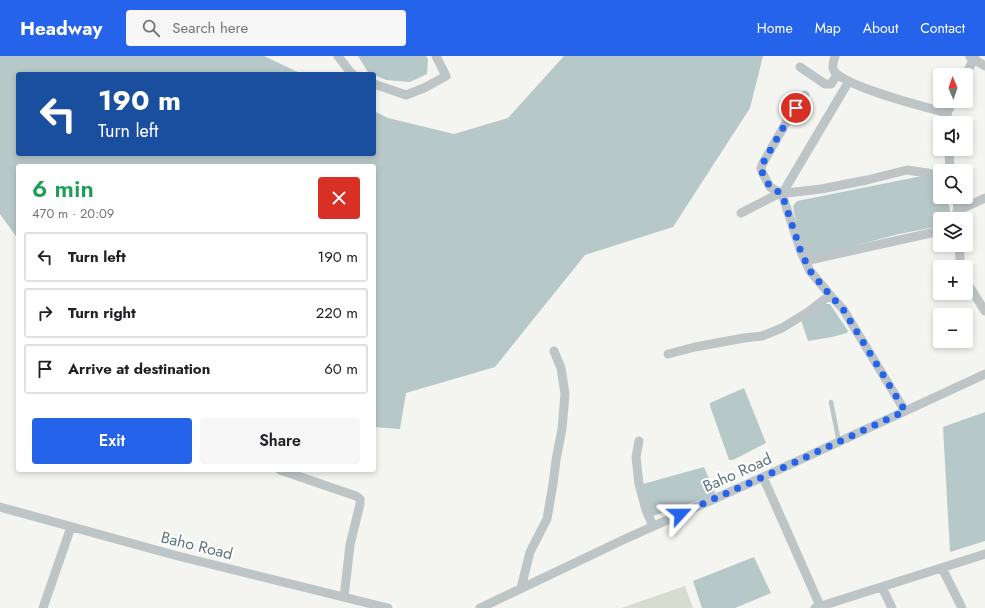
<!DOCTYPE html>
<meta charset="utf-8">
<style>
:root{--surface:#fff;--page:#f6f6f6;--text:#202124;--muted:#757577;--line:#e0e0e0;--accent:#2563eb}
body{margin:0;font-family:Jost,sans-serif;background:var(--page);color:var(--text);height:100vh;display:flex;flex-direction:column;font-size:15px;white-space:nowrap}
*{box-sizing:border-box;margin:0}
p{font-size:13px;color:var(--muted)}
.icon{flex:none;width:22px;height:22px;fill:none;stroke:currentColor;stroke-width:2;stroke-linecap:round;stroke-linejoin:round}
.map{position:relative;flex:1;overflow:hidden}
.sheet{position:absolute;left:16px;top:108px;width:360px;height:308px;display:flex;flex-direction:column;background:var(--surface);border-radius:4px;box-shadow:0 2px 6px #0003}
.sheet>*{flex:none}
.guide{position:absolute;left:16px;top:16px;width:360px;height:84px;border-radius:4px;box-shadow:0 2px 6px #0003;background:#1a4fa0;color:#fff;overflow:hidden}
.needle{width:26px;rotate:358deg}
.buttons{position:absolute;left:933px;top:12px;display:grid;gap:8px}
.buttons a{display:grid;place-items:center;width:40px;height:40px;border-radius:4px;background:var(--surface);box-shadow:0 2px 6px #0003;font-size:20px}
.pin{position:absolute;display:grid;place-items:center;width:34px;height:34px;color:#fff;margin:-17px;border:2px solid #fff;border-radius:50%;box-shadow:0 1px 4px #0007}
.me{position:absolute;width:44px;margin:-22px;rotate:66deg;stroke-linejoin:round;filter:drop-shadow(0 0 3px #0008)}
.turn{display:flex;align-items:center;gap:14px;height:84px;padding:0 16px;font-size:18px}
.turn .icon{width:52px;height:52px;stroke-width:2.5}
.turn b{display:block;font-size:28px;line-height:34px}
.round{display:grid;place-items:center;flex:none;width:42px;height:42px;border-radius:4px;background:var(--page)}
.summary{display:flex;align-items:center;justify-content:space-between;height:68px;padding:0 16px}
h1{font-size:24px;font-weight:600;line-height:30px;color:#1e9e55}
.cta{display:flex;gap:8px;margin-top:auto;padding:8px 16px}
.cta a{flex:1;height:46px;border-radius:4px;background:var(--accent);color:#fff;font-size:16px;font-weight:600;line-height:46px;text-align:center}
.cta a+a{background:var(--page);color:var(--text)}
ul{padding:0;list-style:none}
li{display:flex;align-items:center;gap:12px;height:50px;margin:0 8px 6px;padding:0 8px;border:2px solid var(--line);border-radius:4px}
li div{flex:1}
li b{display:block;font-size:15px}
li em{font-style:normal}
header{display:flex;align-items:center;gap:24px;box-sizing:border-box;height:56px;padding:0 20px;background:var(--accent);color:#fff}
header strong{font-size:19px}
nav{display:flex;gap:22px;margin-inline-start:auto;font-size:14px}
.search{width:280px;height:36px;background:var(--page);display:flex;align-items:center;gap:10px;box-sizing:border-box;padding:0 14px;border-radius:4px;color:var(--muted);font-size:15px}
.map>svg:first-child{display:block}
.green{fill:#d7dcd0}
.water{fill:#b7c8c9}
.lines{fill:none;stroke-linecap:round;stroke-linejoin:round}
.lane{stroke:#bec5c7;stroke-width:4.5}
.street{stroke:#bec5c7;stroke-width:9}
.route{stroke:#2563eb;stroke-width:7;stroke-dasharray:0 12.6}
.labels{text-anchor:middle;stroke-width:4;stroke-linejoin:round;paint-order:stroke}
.street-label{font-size:16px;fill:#5d767d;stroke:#fff}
</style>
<header>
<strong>Headway</strong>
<div class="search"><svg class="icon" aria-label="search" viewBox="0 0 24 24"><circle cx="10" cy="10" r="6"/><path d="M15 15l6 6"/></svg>Search here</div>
<nav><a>Home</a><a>Map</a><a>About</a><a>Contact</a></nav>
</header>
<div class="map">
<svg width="985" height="552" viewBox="0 0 985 552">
<rect width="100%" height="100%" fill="#f4f4f0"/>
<!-- green -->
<path class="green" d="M685,530L693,552H621Z"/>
<!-- water -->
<path class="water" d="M0,0H264L302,18H18V98H374V55L388,62L454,78L508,62L564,0H763L750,52L673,171L585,199L495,311L406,337L400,373L374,371V110H18V183L0,158Z
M358,0H426L428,3L427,18L410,26L386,24L368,16Z
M922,120L940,123V141H947L952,163H940V170L899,178L819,199L806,200L801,196L793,150L797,145Z
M825,248H830L848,275L847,277L832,281L808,285L801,264Z
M744,332L766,387L733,404H729L710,350V347Z
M985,356V485L950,496L943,371Z
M704,411L716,439L653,460L649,453L643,428Z
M754,501L771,537L735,552H702L693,525Z"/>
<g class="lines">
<!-- lane -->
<path class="lane" d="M831,346L839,386"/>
<!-- street -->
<path class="street" d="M338,0L351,17L353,18
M835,0C834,5 831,10 834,15C845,31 926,51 947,57
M970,1L985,10
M800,11L825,28H831L837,19
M966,19L975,0
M374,28L406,39L424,32L446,20L436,0
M805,39L787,65L763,107L761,112L762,116L770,131L782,138L801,196L810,215L830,239
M948,67L947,57L953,45
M949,93L950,115
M782,138L849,25
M957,155L985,142
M741,157L778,138L821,133L867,124L907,114L928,117L936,119H940
M957,163L958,141
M959,189L960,204L962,211
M805,205L940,175
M966,222L969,230L985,255
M668,298L695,291L744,282L762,280L782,272L808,256L830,239L843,253L905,355
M639,385L636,401L639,428L646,454L653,470
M280,414L356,440L360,443V448L350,489L344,541
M763,421L821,552
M0,451L174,499L388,552
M942,512L962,552
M882,531L892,552
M521,532L530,496L547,463L553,428L556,404L562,373L565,338L561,312L554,295
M43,552L71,471
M480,552L625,483L763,421L985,318
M815,552L985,498"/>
</g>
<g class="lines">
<!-- route -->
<path class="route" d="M680,458L763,421L905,355L843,253L830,239L810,215L801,196L782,138L770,131L762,116L761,112L763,107L787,65L796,52"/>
</g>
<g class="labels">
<!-- street labels -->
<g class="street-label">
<text transform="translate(737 416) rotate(-24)" y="6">Baho Road</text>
<text transform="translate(197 489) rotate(14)" y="6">Baho Road</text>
</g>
</g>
</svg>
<div class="buttons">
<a><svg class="needle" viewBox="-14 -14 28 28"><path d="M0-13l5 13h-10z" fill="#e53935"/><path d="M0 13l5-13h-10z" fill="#757577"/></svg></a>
<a><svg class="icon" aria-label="sound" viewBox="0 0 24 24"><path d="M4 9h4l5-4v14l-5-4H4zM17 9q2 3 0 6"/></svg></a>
<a><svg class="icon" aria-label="search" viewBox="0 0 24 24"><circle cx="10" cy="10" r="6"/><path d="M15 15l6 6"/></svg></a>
<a><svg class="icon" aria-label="layers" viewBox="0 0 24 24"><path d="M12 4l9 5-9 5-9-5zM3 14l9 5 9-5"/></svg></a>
<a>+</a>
<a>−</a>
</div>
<div class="pin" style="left:796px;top:52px;background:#d93025"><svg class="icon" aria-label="arrive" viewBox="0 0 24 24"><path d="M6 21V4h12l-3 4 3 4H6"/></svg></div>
<svg class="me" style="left:680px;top:458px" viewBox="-20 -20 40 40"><path d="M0-17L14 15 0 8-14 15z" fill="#2563eb" stroke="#fff" stroke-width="4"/></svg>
<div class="guide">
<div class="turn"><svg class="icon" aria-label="left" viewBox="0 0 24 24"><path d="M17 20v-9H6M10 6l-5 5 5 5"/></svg><div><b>190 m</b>Turn left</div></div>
</div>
<section class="sheet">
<div class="summary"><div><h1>6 min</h1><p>470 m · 20:09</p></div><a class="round" style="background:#d93025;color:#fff"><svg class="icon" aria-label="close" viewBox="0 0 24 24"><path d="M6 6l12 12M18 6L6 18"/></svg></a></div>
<ul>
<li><svg class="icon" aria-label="left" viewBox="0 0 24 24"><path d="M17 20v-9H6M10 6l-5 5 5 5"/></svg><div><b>Turn left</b></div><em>190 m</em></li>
<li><svg class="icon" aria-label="right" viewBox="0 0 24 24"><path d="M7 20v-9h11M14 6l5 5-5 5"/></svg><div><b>Turn right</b></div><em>220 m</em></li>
<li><svg class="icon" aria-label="arrive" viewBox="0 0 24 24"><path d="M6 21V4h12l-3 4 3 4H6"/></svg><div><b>Arrive at destination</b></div><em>60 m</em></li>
</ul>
<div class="cta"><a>Exit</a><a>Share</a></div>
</section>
</div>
